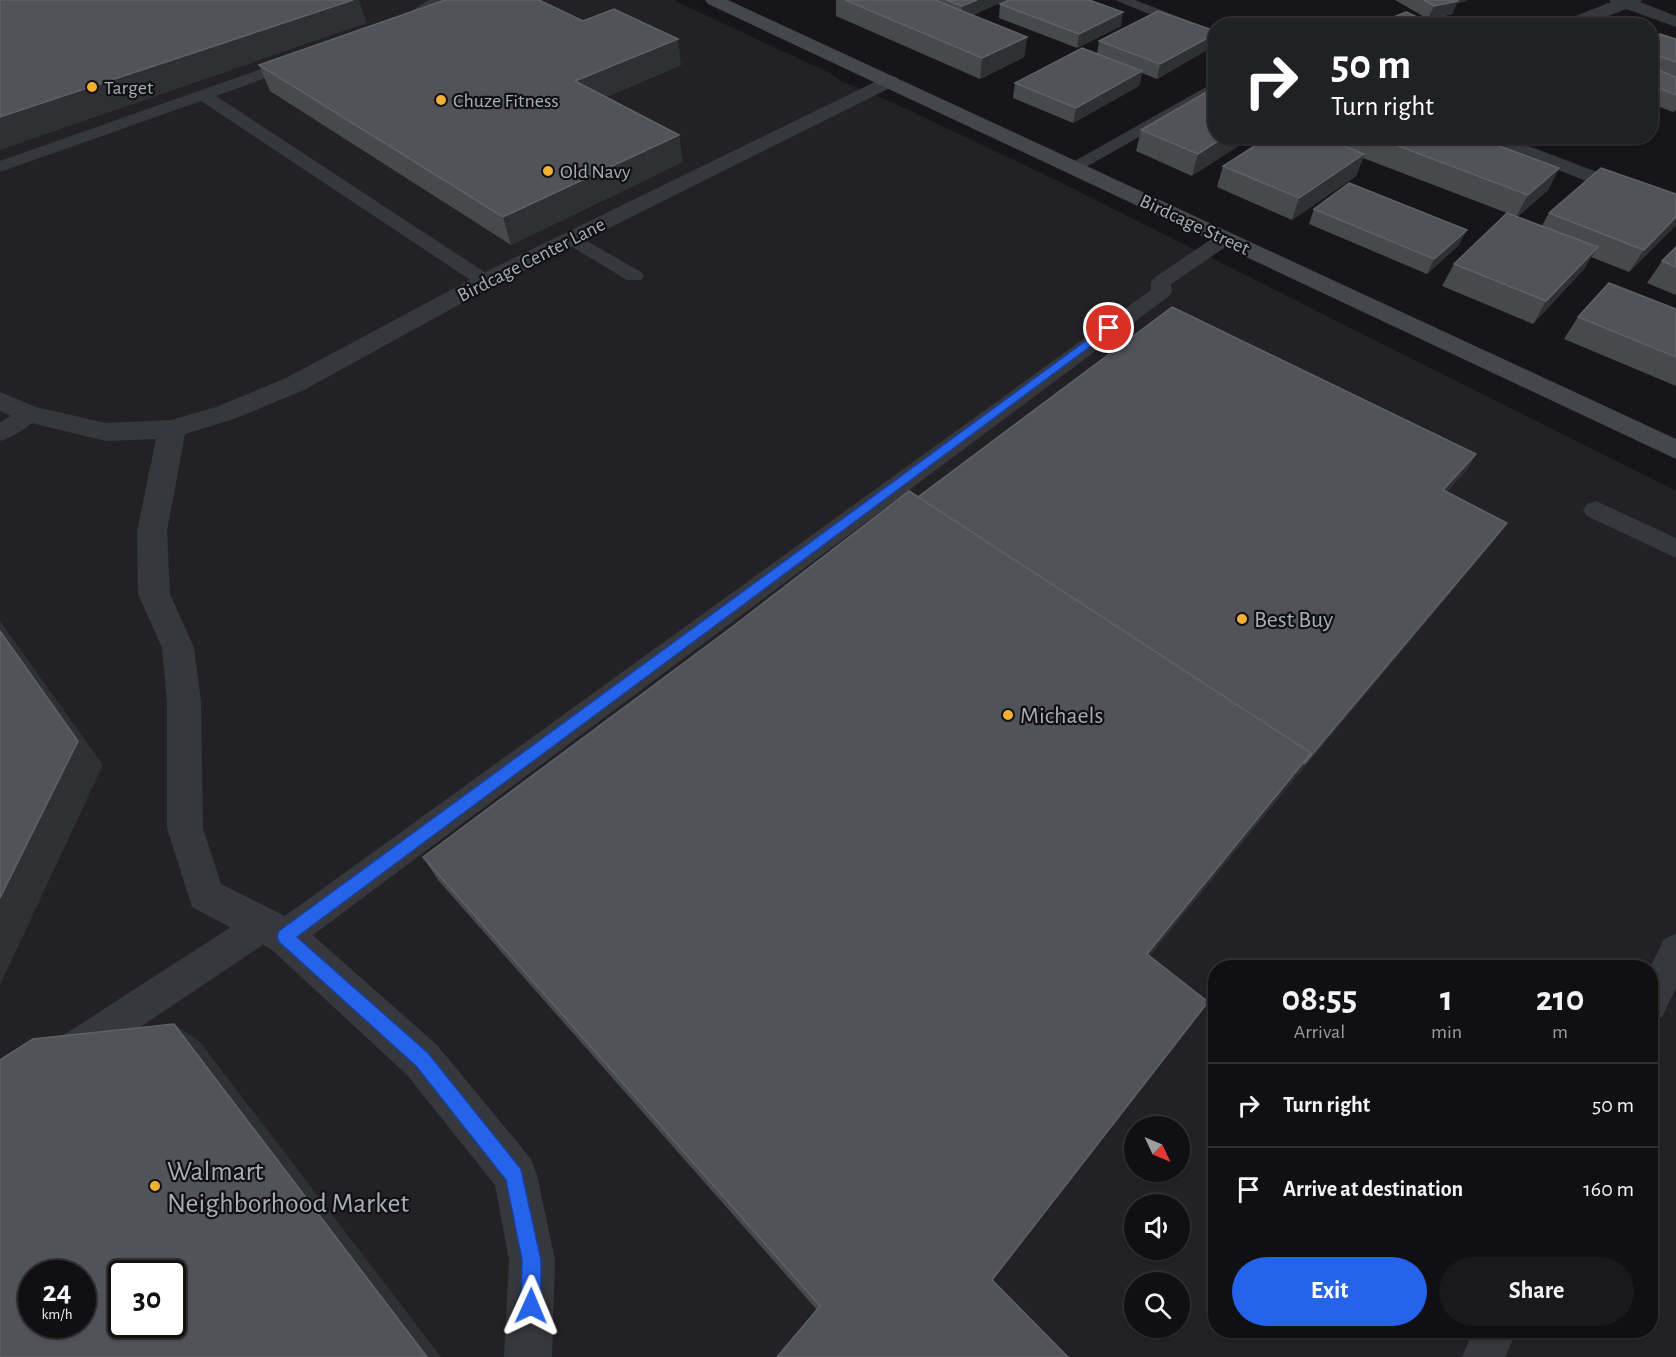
<!DOCTYPE html>
<style>
:root{--surface:#101012;--page:#19191b;--text:#f1f3f6;--muted:#9c9d9f;--line:#303032;--accent:#2563eb}
body{margin:0;font-family:"Alegreya Sans",sans-serif;background:var(--page);color:var(--text);height:100vh;display:flex;flex-direction:column;font-size:22px;white-space:nowrap}
*{box-sizing:border-box;margin:0}
p{font-size:20px;color:var(--muted)}
.icon{flex:none;width:33px;height:33px;fill:none;stroke:currentColor;stroke-width:2;stroke-linecap:round;stroke-linejoin:round}
.map{position:relative;flex:1;overflow:hidden}
.sheet{position:absolute;left:1208px;top:960px;width:450px;height:378px;display:flex;flex-direction:column;background:var(--surface);border-radius:24px;box-shadow:0 2px 4px #0004,0 0 0 2px var(--line)}
.sheet>*{flex:none}
.banner{position:absolute;left:1208px;top:18px;width:450px;height:126px;border-radius:24px;box-shadow:0 2px 4px #0004,0 0 0 2px var(--line);background:#202124;color:#fff;overflow:hidden}
.needle{width:39px;rotate:134deg}
.buttons{position:absolute;left:1124px;top:1116px;display:grid;gap:12px}
.buttons a{display:grid;place-items:center;width:66px;height:66px;border-radius:50%;background:var(--surface);box-shadow:0 2px 4px #0004,0 0 0 2px var(--line);font-size:30px}
.speed{position:absolute;left:18px;top:1260px;display:flex;gap:12px;font-size:30px;font-weight:700;text-align:center}
.speed>*{display:grid;place-content:center;width:78px;height:78px;border-radius:50%;background:var(--surface);box-shadow:0 2px 4px #0004,0 0 0 2px var(--line);line-height:1}
.speed small{font-size:15px;font-weight:400}
.speed .limit{border:3px solid #111;border-radius:9px;background:#fff;color:#111}
.pin{position:absolute;display:grid;place-items:center;width:51px;height:51px;color:#fff;margin:-26px;border:3px solid #fff;border-radius:50%;box-shadow:0 2px 6px #0007}
.me{position:absolute;width:66px;margin:-33px;rotate:1deg;stroke-linejoin:round;filter:drop-shadow(0 0 4px #0008)}
.turn{display:flex;align-items:center;gap:21px;height:126px;padding:0 24px;font-size:27px}
.turn .icon{width:78px;height:78px;stroke-width:2.5}
.turn b{display:block;font-size:42px;line-height:51px}
.eta{display:flex;justify-content:space-evenly;align-items:center;height:102px;text-align:center}
.eta b{font-size:36px;font-weight:700;line-height:42px}
.action{display:flex;gap:12px;margin-top:auto;padding:12px 24px}
.action a{flex:1;height:69px;border-radius:36px;background:var(--accent);color:#fff;font-size:24px;font-weight:700;line-height:69px;text-align:center}
.action a+a{background:var(--page);color:var(--text)}
ul{padding:0;list-style:none}
li{display:flex;align-items:center;gap:18px;height:84px;padding:0 24px;border-top:2px solid var(--line)}
li div{flex:1}
li b{display:block;font-size:22px}
li em{font-style:normal}
.map>svg:first-child{display:block}
.built{fill:#222225;fill-rule:evenodd}
.lines{fill:none;stroke-linecap:round;stroke-linejoin:round}
.lane{fill:#37383d;fill-rule:evenodd}
.street{fill:#37383d;fill-rule:evenodd}
.secondary{fill:#45474d;fill-rule:evenodd}
.wall{fill:#47494d}
.shaded-wall{fill:#2f3033}
.building{fill:#525359;stroke:#5f6168;stroke-width:1.5;fill-rule:evenodd}
.route{fill:#2563eb;stroke:#184099;stroke-width:1.5}
.poi-dot{fill:#f2b134;stroke:#111113;stroke-width:2}
.labels{text-anchor:middle;stroke-width:4.5;stroke-linejoin:round;paint-order:stroke}
.far-poi-label{font-size:20px;fill:#a8adb8;stroke:#111113;text-anchor:start}
.far-street-label{font-size:20px;fill:#a8adb8;stroke:#111113}
.poi-label{font-size:24px;fill:#a8adb8;stroke:#111113;text-anchor:start}
.near-poi-label{font-size:28px;fill:#a8adb8;stroke:#111113;text-anchor:start}
</style>
<div class="map">
<svg width="1676" height="1357" viewBox="0 0 1676 1357">
<rect width="100%" height="100%" fill="#161618"/>
<!-- built -->
<path class="built" d="M0,0H673L830,73L841,81L896,104L1054,179L1676,491V1357H0ZM1215,968H1650V1330H1215ZM1134,1126H1179V1172H1134ZM1134,1204H1179V1250H1134ZM32,1274H82V1324H32ZM122,1274H172V1324H122ZM1134,1282H1179V1328H1134Z"/>
<g class="lines">
<!-- lane -->
<path class="lane" d="M429,0H447L405,26L400,28L392,23Z
M1115,0H1135L1215,31V41Z
M298,56L304,58L306,61L304,64L216,96L492,277L495,281L492,285H478L201,101L0,172V161Z
M1215,82V94L1079,171H1067L1064,167Z
M1477,136H1502L1676,202V215L1479,140Z
M571,232L641,272L644,276L641,280H627L564,242L561,238L564,234Z
M1226,232L1236,238L1233,242L1171,284L1172,292L1169,296L297,947L285,952L273,947L270,940L82,1066L69,1071L56,1066L51,1053L56,1040L251,914L263,909L275,914L278,921L1151,290V282L1154,278L1219,234Z
M28,406L36,409L40,414C32,426 13,437 0,441V422Z
M1596,501L1676,538V558L1587,516L1583,510L1587,504Z
M1676,934V988L1662,1017L1650,1022V968L1664,939Z
M1474,1330H1517L1505,1357H1462Z"/>
<!-- street -->
<path class="street" d="M1609,0H1642L1640,2L1676,16V27L1626,9L1583,26H1557L1560,22L1611,2Z
M889,75L896,77L899,81L896,85L493,286L304,390L234,419L185,434L167,531L170,594L194,648L201,702L203,828L221,884L299,923L437,1045L531,1159L537,1175L555,1260L552,1357H504L509,1260L495,1185L407,1075L271,949L192,907L167,828V702L162,648L138,594L137,531L156,439L106,441L19,420L0,411V392L36,407L106,423L171,420L216,407L286,378L477,276Z"/>
<!-- secondary -->
<path class="secondary" d="M705,0H728L1676,439V459L708,4Z"/>
</g>
<!-- wall -->
<path class="wall" d="M836,0H1006L973,15L1027,37L1024,57L980,79L836,16Z
M1395,0H1467L1466,1L1457,3L1452,14L1432,19L1449,26H1379L1381,22L1426,21L1428,19Z
M1000,4L1121,26L1077,48L999,18Z
M583,21L681,65L606,97L679,135L682,162L511,245L270,91L259,65Z
M1215,31L1214,46L1157,79L1142,73L1139,86L1073,123L1013,98L1015,83L1097,54L1099,41Z
M1650,39H1676V110L1673,112L1650,103Z
M1141,130L1215,136L1192,176L1136,151Z
M1270,136H1472L1559,168L1548,190L1517,217L1542,226L1549,213L1676,225L1629,272L1591,257L1584,269L1533,324L1442,286L1454,264L1507,213L1363,158L1356,176L1292,220L1217,187L1223,166Z
M1314,209L1459,245L1427,274L1309,224Z
M1676,247V295L1647,283L1662,261Z
M1676,309V386L1564,339L1578,317Z
M1476,454L1467,470L1446,492L1496,538L1295,778L1149,956L992,1280L817,1310L438,880L423,857L918,497Z"/>
<!-- shaded-wall -->
<path class="shaded-wall" d="M353,0H359L367,23L0,150V117Z
M977,0H1006L961,20L962,6Z
M1441,0H1467L1466,1L1457,3L1452,14L1428,19L1434,6Z
M1123,12L1121,26L1077,48L1079,34Z
M1215,34L1214,46L1157,79L1160,64Z
M1027,37L1024,57L980,79L982,58Z
M678,39L681,65L580,108L575,81Z
M1142,71L1139,86L1073,123L1076,108Z
M679,135L682,162L511,245L503,217Z
M1226,136H1254L1192,176L1198,154Z
M1364,154L1356,176L1292,220L1299,198Z
M1559,168L1548,190L1516,217L1528,195Z
M1676,217V225L1629,272L1644,250Z
M1467,230L1459,245L1427,274L1434,259Z
M1598,247L1584,269L1533,324L1546,301Z
M1476,454L1467,470L1433,506L1443,490Z
M1507,523L1496,538L1295,778L1135,974L1147,954L1311,753Z
M0,621L103,765L0,985Z
M174,1024L200,1042L441,1357H427Z"/>
<!-- building -->
<path class="building" d="M0,0H353L0,117Z
M445,0H539L583,21L614,9L678,39L575,81L679,135L503,217L259,65Z
M845,0H935L1027,37L982,58Z
M946,0H977L962,6Z
M1009,0H1089L1123,12L1079,34L1000,4Z
M1424,0H1457L1458,1L1434,6Z
M1158,11L1215,31V34L1160,64L1099,41Z
M1406,12L1426,21L1432,18L1449,26H1389L1381,22Z
M1660,34L1676,39V62L1650,53V39Z
M1082,48L1142,71L1076,108L1015,83Z
M1650,67L1676,77V95L1652,85L1650,86Z
M1215,87V136H1226L1198,154L1141,130Z
M1270,136H1320L1364,154L1299,198L1223,166Z
M1372,136H1472L1559,168L1528,195Z
M1601,168L1676,194V217L1644,250L1549,213Z
M1349,183L1467,230L1434,259L1314,209Z
M1507,213L1598,247L1546,301L1454,264Z
M1676,247V267L1662,261Z
M1609,283L1676,309V357L1578,317Z
M1172,307L1476,454L1443,490L1507,523L1304,764L1311,753L918,497Z
M909,491L1311,753L1147,954L1208,1002L992,1280L1068,1357H777L820,1306L423,857L732,627Z
M0,631L78,741L0,898Z
M174,1024L427,1357H0V1060L33,1039ZM32,1274H82V1324H32ZM122,1274H172V1324H122Z"/>
<!-- route -->
<path class="route" d="M1106,326L1115,328L297,937L428,1053L521,1169L541,1260V1306L538,1313L531,1316L524,1313L521,1306L522,1260L506,1180L416,1066L279,942L277,936L279,931Z"/>
<!-- markers -->
<g class="poi-dot">
<circle cx="92" cy="87" r="6"/>
<circle cx="441" cy="100" r="6"/>
<circle cx="548" cy="171" r="6"/>
<circle cx="1242" cy="619" r="6"/>
<circle cx="1008" cy="715" r="6"/>
<circle cx="155" cy="1186" r="6"/>
</g>
<g class="labels">
<!-- far-poi labels -->
<g class="far-poi-label">
<text x="104" y="94">Target</text>
<text x="453" y="107">Chuze Fitness</text>
<text x="560" y="178">Old Navy</text>
</g>
<!-- far-street labels -->
<g class="far-street-label">
<text transform="translate(1195 224) rotate(25)" y="7">Birdcage Street</text>
<text transform="translate(531 259) rotate(-27)" y="7">Birdcage Center Lane</text>
</g>
<!-- poi labels -->
<g class="poi-label">
<text x="1254" y="627">Best Buy</text>
<text x="1020" y="723">Michaels</text>
</g>
<!-- near-poi labels -->
<g class="near-poi-label">
<text x="167" y="1180">Walmart<tspan x="167" dy="32">Neighborhood Market</tspan></text>
</g>
</g>
</svg>
<div class="buttons">
<a><svg class="needle" viewBox="-14 -14 28 28"><path d="M0-13l5 13h-10z" fill="#e53935"/><path d="M0 13l5-13h-10z" fill="#9c9d9f"/></svg></a>
<a><svg class="icon" aria-label="sound" viewBox="0 0 24 24"><path d="M4 9h4l5-4v14l-5-4H4zM17 9q2 3 0 6"/></svg></a>
<a><svg class="icon" aria-label="search" viewBox="0 0 24 24"><circle cx="10" cy="10" r="6"/><path d="M15 15l6 6"/></svg></a>
</div>
<div class="speed"><div>24<small>km/h</small></div><div class="limit">30</div></div>
<div class="pin" style="left:1109px;top:328px;background:#d93025"><svg class="icon" aria-label="arrive" viewBox="0 0 24 24"><path d="M6 21V4h12l-3 4 3 4H6"/></svg></div>
<svg class="me" style="left:531px;top:1306px" viewBox="-20 -20 40 40"><path d="M0-17L14 15 0 8-14 15z" fill="#2563eb" stroke="#fff" stroke-width="4"/></svg>
<div class="banner">
<div class="turn"><svg class="icon" aria-label="right" viewBox="0 0 24 24"><path d="M7 20v-9h11M14 6l5 5-5 5"/></svg><div><b>50 m</b>Turn right</div></div>
</div>
<section class="sheet">
<div class="eta">
<div><b>08:55</b><p>Arrival</p></div>
<div><b>1</b><p>min</p></div>
<div><b>210</b><p>m</p></div>
</div>
<ul>
<li><svg class="icon" aria-label="right" viewBox="0 0 24 24"><path d="M7 20v-9h11M14 6l5 5-5 5"/></svg><div><b>Turn right</b></div><em>50 m</em></li>
<li><svg class="icon" aria-label="arrive" viewBox="0 0 24 24"><path d="M6 21V4h12l-3 4 3 4H6"/></svg><div><b>Arrive at destination</b></div><em>160 m</em></li>
</ul>
<div class="action"><a>Exit</a><a>Share</a></div>
</section>
</div>
